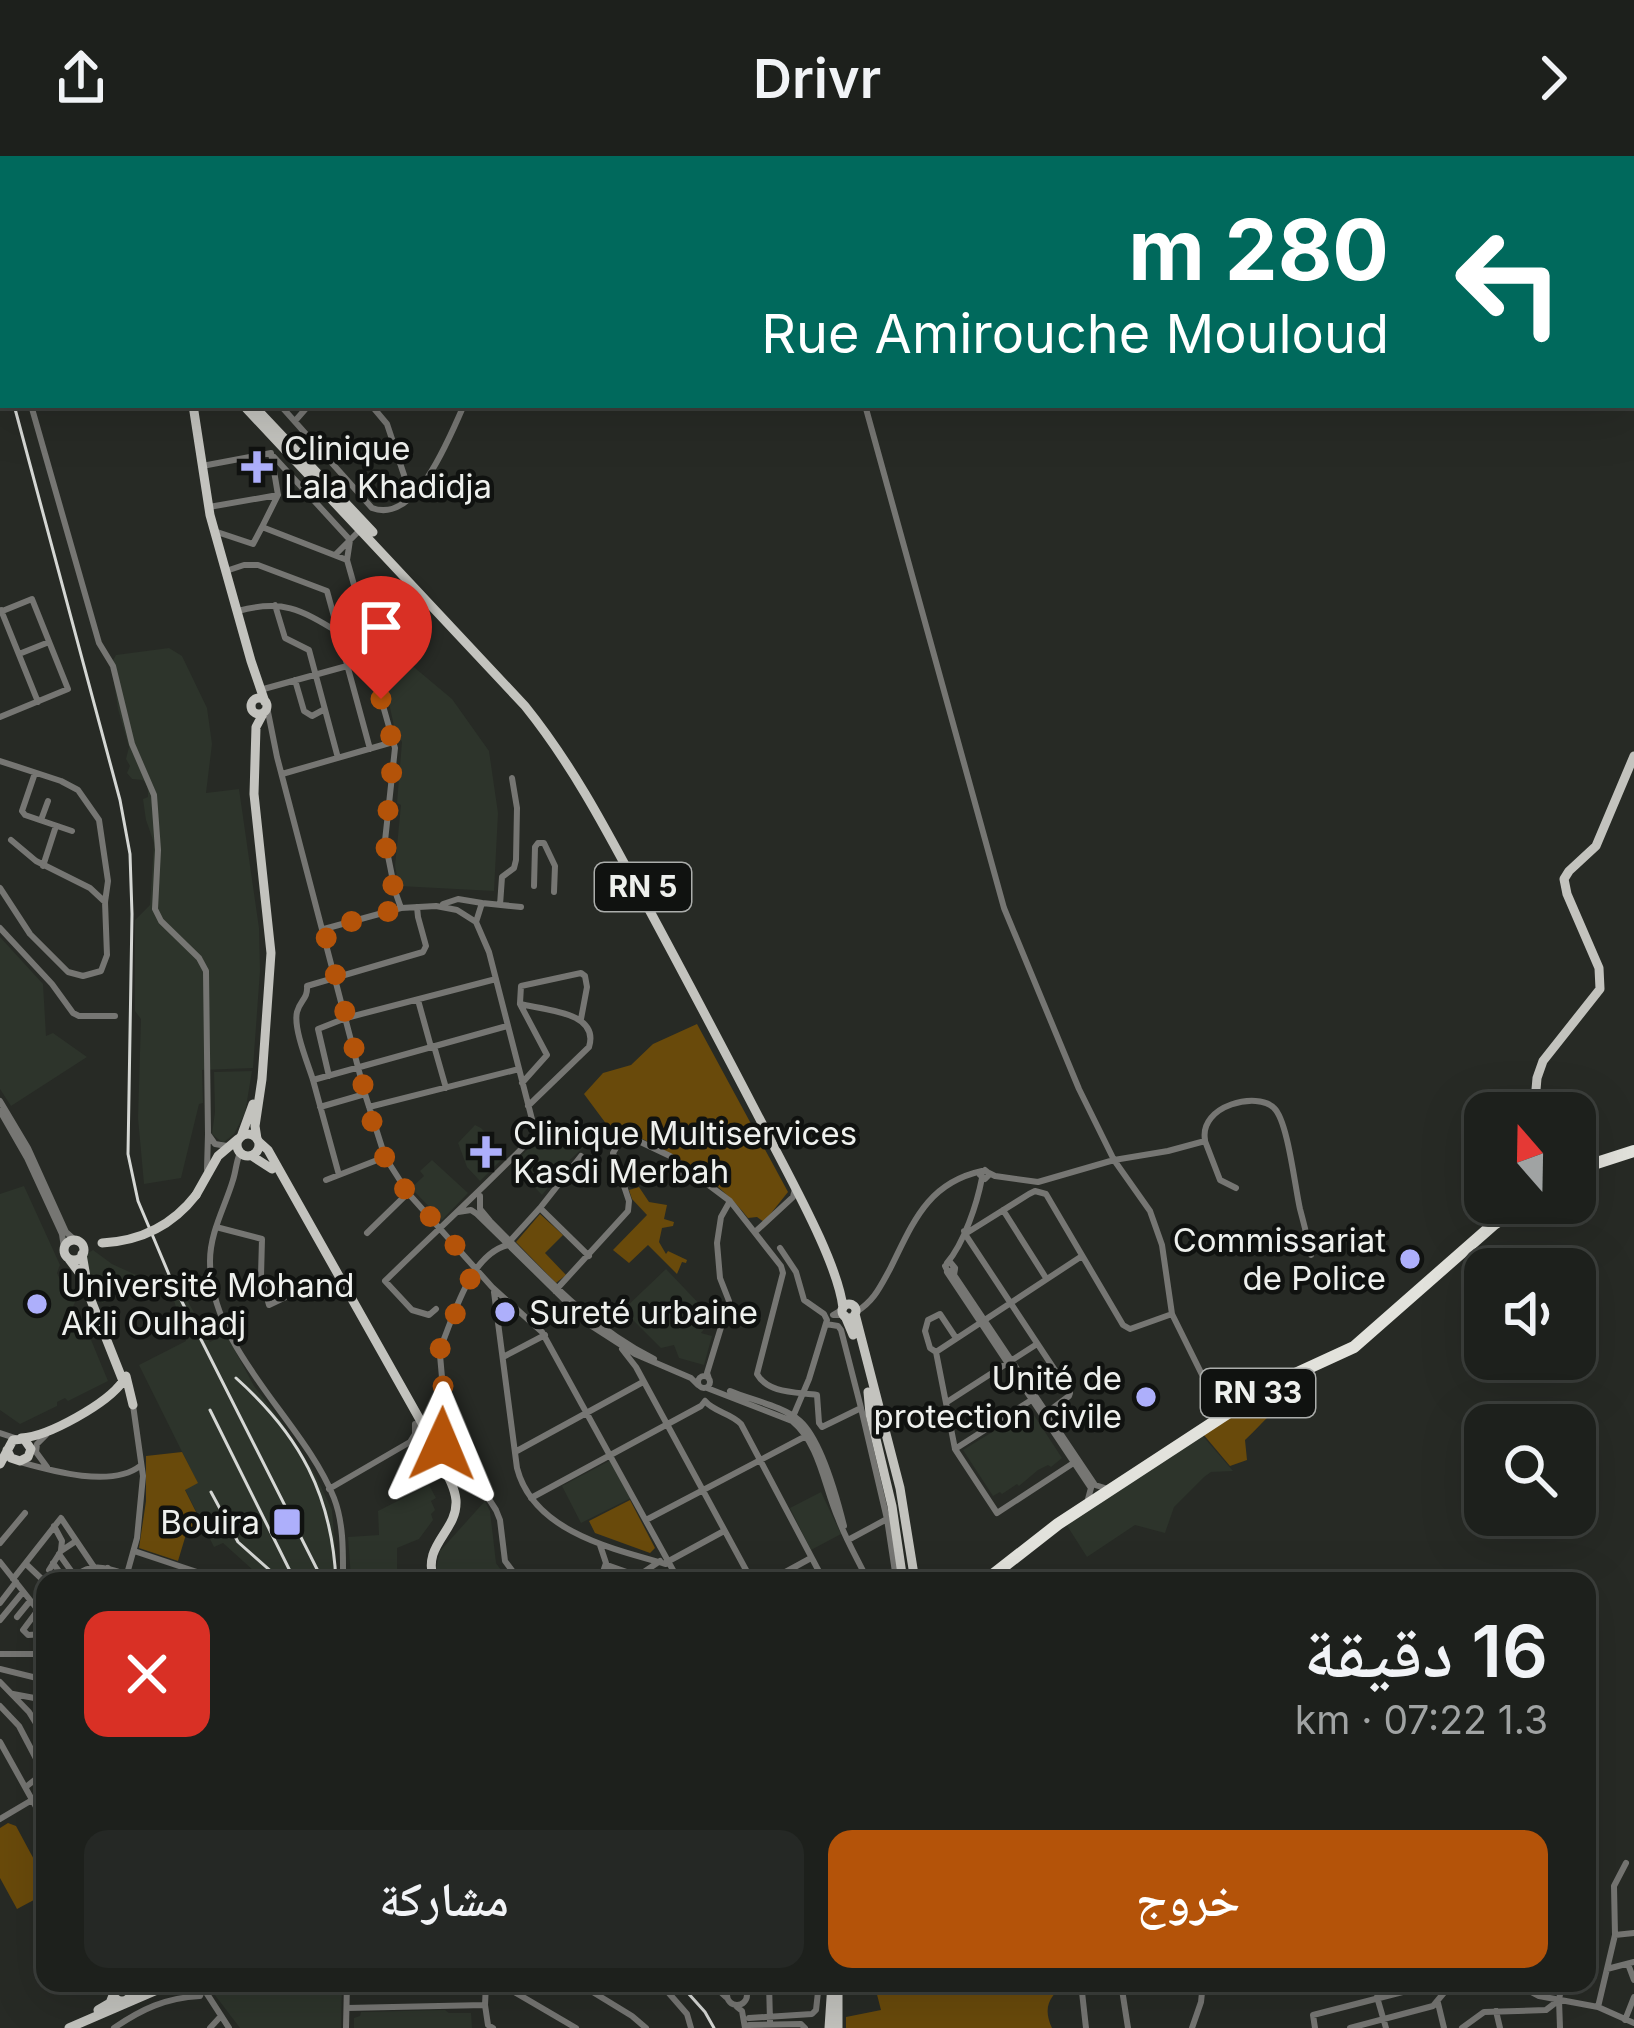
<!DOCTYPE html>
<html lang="ar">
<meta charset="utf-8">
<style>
:root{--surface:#1d201c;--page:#252825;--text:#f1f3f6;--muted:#a0a3a3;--line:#3b3e3b;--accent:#b45309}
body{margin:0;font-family:Inter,"Noto Naskh Arabic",sans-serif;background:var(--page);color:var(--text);direction:rtl;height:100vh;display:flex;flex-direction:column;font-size:45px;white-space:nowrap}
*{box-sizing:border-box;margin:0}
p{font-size:39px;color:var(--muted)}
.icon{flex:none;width:66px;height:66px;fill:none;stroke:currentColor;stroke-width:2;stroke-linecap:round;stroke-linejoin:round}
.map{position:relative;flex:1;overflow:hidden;direction:ltr}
.drawer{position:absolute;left:36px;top:1416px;width:1560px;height:420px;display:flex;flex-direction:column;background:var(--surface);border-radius:24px;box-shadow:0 12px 48px #0002,0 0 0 3px var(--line);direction:rtl}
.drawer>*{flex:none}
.hud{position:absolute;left:0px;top:0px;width:1635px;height:252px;box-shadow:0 12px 48px #0002,0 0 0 3px var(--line);direction:rtl;background:#00695c;color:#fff;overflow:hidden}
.needle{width:78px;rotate:340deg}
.controls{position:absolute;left:1464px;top:936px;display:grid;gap:24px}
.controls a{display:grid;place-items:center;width:132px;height:132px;border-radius:24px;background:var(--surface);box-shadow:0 12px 48px #0002,0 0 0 3px var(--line);font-size:60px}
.pin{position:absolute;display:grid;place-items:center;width:102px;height:102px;color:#fff;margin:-123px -51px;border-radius:50% 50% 50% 0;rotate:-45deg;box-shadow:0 0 12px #0007}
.pin .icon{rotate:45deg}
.me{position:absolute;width:132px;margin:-66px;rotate:1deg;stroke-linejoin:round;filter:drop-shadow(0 0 9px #0008)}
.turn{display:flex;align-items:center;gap:42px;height:252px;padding:0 48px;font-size:54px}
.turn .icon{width:156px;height:156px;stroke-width:2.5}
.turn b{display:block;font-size:84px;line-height:102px}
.round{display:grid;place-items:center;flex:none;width:126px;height:126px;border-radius:24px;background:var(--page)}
.headline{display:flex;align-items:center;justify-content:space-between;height:204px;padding:0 48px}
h1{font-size:72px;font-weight:600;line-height:90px}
.button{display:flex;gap:24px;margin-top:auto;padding:24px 48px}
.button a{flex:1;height:138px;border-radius:24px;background:var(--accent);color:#fff;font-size:48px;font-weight:600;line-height:138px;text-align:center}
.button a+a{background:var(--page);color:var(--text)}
header{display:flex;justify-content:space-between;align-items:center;height:156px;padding:0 48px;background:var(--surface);font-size:54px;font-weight:600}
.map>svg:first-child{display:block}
.built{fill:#2d342b}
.green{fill:#694a0b}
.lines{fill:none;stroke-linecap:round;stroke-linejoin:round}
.major-tunnel{stroke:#454843;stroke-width:9;stroke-dasharray:9 4.5;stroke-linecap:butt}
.minor{stroke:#767673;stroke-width:6}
.major{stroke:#c3c3be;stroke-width:9}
.highway{stroke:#e2e2dc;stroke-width:12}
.rail{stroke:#d5d7d4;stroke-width:3}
.major-bridge{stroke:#c3c3be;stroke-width:9}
.highway-bridge{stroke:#e2e2dc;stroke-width:12}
.route{stroke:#b45309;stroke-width:21;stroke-dasharray:0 37.8}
.poi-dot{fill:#adaffb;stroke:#101210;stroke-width:4.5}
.labels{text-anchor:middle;stroke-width:9;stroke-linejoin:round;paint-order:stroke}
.shield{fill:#101210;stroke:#abadab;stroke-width:3}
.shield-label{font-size:30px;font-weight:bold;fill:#eef0ed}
.poi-label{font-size:33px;fill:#eef0ed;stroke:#101210;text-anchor:start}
</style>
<header><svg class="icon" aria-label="forward" viewBox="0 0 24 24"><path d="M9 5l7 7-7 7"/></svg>Drivr<svg class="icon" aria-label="share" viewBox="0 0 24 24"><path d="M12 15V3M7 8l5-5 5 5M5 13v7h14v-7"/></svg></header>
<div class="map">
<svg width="1634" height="1872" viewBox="0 0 1634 1872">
<rect width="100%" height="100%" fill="#272a25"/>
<!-- built -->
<path class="built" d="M169,492L182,500L207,552L212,588L206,637L239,633L259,772L260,815L253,912L202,914L203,947L199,948L181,1022L144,1028L138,962L141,863L135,855V764L150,749L154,687L146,664L143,643L148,641V634L146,627L143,624L132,623L127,617L130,610L126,603L129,591L118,553L111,508L116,499Z
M409,507L452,543L489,595L498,657L494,735L399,730L395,710L401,649L397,647L402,586L394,570L384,524Z
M0,781L43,828L46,880L53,877L87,901L11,950L0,933Z
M252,915L245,957L234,978L223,987L212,978L215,956L214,916Z
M475,969L481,972L506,999L480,1025L467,1011L458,987Z
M551,969L562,986L575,977L585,990L560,1013L561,1016L542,1039L513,1009L537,983L539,971Z
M432,1004L468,1037L442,1064L411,1032L424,1020L420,1015Z
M24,1030L60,1109L57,1117L61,1126L66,1124L75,1146L73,1151L77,1160L82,1162L108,1225L68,1245L65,1242L57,1246V1250L20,1268L0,1254V1038Z
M93,1094L112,1108L147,1124L102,1147L92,1128L86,1105L88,1097Z
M666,1113L706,1155L700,1165L706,1171L701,1177L712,1180L704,1209L679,1202L674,1189L661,1192L623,1154Z
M179,1129L210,1186L226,1178L254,1230L280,1264L315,1318L332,1354L338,1425H265L223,1387L214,1391L185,1333L197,1326L139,1209L186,1185L170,1131Z
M1030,1253L1062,1302L1051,1311L1048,1309L1038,1314L1019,1330L1017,1328L1002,1338L1000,1336L993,1340L963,1294Z
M1202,1279L1233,1315L1211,1316L1204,1321L1174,1351L1165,1377L1135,1369L1087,1401L1066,1368Z
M611,1304L631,1342L581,1367L562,1330Z
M429,1329L436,1342L431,1345L435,1354L431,1358L433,1364L419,1383L397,1392V1418L351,1422L348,1381L379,1379L378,1355Z
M821,1336L841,1378L811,1394L790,1352Z
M485,1345L490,1355L496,1407L509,1425H440L436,1413L440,1395Z
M212,1827H342L341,1872H240L211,1834Z
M445,1854L449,1857H471L472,1872H354V1862L360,1860L361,1856Z"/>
<!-- green -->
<path class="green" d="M697,868L788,1036L764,1066L757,1061L748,1062C718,1023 672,997 630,977L614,987L609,981L610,973L584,938L603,917L631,909L653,888Z
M639,1031L649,1046L667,1049L664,1063L674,1066L673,1070L662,1072L659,1086L666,1098L668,1095L687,1104L686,1107L682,1106L677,1118L648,1089L629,1107L613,1094L647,1059L632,1043L629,1034Z
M540,1058L563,1079L545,1097L566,1119L556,1127L516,1086Z
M1268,1236L1279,1252C1266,1261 1257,1273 1245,1284L1247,1304L1230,1310L1203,1278Z
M182,1296L198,1327L185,1334L202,1368L187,1375L178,1405L139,1392L146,1345V1300Z
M630,1344L655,1392L650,1397L595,1377L589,1365Z
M8,1667L16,1670L45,1724V1738L17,1753L0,1722V1672Z
M874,1827H1067C1050,1839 1042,1851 1052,1872H846V1861L881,1854Z"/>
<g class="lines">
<!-- major-tunnel -->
<path class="major-tunnel" d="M908,1419L909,1425"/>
<!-- minor -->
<path class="minor" d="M838,3L839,0
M31,249L99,487L113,510L132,588L154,639L158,694L155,753L161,765L199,802L206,815L208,978
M280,249L372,352C417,369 450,279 464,249
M371,249L387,268L411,340
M865,249L1004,752L1079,933L1114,1004L1168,995L1205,985L1220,1024L1236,1032
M295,265L309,249
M274,301L350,384L335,399
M202,310L271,297L278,339L209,351
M262,371L278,339
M217,376L253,388L262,371L347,404L356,436L357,458L395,592L385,685L395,735L401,752
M347,404L350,384L359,375
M226,415L244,409H258L327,435L370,593
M275,449L285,482L309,494L338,602
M1,454L38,546
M238,455C282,443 300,453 338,476
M0,456L32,443L68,533L0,561
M19,498L49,486
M295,524L304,555L312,560L323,554
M260,534L347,510
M267,551L277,601L365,938L385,1001L408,1037L492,1131L542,1176L679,1425
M0,605L61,625L78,634L99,664L108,725L105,746L107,799L101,815L83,820L68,816L30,778L0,732
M35,617L22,655L25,659L72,675
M282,618L393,586
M41,664L48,645
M11,684L36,705L90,732L105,746
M43,710L56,670
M534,730L535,691L538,687H544L555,710L554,736
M443,748L458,743L482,747
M500,749L502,721L514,712L516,704L517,652L512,622
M476,766L482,747L521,751
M0,772L52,828L73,857L79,860H115
M324,773L401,752L436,750L457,754L476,766L489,796L535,975L531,983C484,1032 434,1077 385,1125L412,1154L429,1159L436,1153
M418,844L431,891
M520,847L521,830L581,817L585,820L587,831L581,863
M434,890L446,932
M329,920L318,873L346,862L496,823
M313,924C308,908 293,872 297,856C300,844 308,843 307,830L423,796L426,790L418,761L417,751
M522,927L547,899L520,848C545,854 600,856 589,891L528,950
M0,945L28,992L66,1076L76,1085
M320,951L365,938
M369,951L519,913
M0,955L27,1002L62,1078L64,1092
M1205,984C1199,949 1258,935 1274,952C1288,965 1295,1032 1300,1053C1304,1068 1308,1083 1311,1099
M240,997C236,1006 236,1015 233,1024C225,1051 210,1076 210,1105C210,1195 303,1264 334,1342C344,1368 343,1398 343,1425
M679,1007L676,1015L678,1019L703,1025
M207,1013L208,978L215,988L227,990
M985,1014L990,1018L985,1023L980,1019Z
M989,1017L995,1020L1038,1026L1114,1004L1150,1055L1162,1089L1172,1158L1216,1247V1259
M339,1019L313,924L507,870
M326,1024L385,1001
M480,1040V1053L490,1065C541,1116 588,1170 654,1203
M540,1052L589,1100
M1003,1054L1046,1122
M458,1056L471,1054L477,1058L590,1169L635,1198L691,1222L698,1229
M216,1071L262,1083L261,1120L269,1149L294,1137L301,1130
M964,1075L965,1078L1029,1038L1035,1035L1046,1038L1123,1169L1130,1173L1172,1158
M755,1076L793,1041L795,1033
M367,1077L408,1037
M965,1078L1070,1237L1069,1240L1045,1258
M510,1085L540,1052L581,1000
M508,1089C471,1098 455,1156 442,1188L440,1199L447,1278L496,1354L500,1364L505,1405L520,1425
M780,1092L796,1116L804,1144L824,1158L827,1164L809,1223L792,1263
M950,1106L955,1112L948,1116L945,1110Z
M947,1107C964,1087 977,1048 982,1022
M955,1113L954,1119L1095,1329L1105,1332
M947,1116L1091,1332L1088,1343
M555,1135L628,1055L629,1045L613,997L620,985L630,981L670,1000L730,1045L781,1110L783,1117L757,1218C768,1238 797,1236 817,1239L819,1267L822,1271L861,1252L841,1174L838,1170L826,1168
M494,1136L517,1312C533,1375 612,1393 666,1408
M843,1153L833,1159H844
M856,1156C874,1145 880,1131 890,1113C913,1067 927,1027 982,1015
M622,1193L636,1211L752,1425
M936,1196L930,1192L925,1175L928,1164L940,1158L956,1182
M503,1201L545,1179
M698 1226a6 6 0 1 1 12 0a6 6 0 1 1-12 0Z
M709,1223L707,1217L729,1145L720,1122L717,1087L721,1061L730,1045
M707,1232L792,1265C820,1288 824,1330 838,1362C846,1384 858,1404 868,1425
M730,1235C751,1244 783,1250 800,1265C821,1284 837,1342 844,1370
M705,1245C714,1256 731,1257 741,1268L824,1425
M947,1246L1037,1188
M0,1277L15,1282
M46,1279L37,1288L36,1296L47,1311
M410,1286L420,1290
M955,1293L1033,1243
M515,1296L643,1226
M1078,1304L997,1357L955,1293L936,1196L1082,1100
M20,1306C52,1315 112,1332 140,1310
M329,1333L410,1286L415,1278V1268
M531,1342L701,1250L705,1245
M646,1364L806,1280
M54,1370L62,1385L61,1394
M848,1384L887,1363L861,1252
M0,1387L25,1357
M600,1389L606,1407L600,1425
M134,1395L224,1425
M59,1398L74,1419
M0,1406L45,1463
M667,1406L724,1375
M53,1407L66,1425
M26,1408L45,1426
M607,1409L638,1420
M49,1414L61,1395L76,1385
M13,1423L61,1362L94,1411
M71,1425C91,1400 118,1416 144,1425
M100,1425L108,1412
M125,1425L137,1382L143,1320L133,1249
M637,1425L638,1420L660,1405
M769,1425L811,1402
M877,1425L895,1416L887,1363
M0,1447L16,1426
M38,1454L23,1474L28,1479L45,1478
M17,1461L30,1445
M0,1464L23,1436
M0,1498H45
M0,1513L45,1524
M0,1526L29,1556L45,1582
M13,1538L45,1544
M0,1550L19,1570L41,1612V1619L27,1630
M0,1586L45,1667
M0,1663L32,1644L45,1631
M1615,1779L1634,1777
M1628,1808L1634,1824
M1607,1813L1634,1806
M200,1827L229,1872
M486,1827L485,1849L488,1869L493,1872
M499,1827L576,1872
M578,1827L632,1860L646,1872
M660,1827L687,1858L691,1872
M711,1827L726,1841
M769,1827L770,1865
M1081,1827L1086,1872
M1121,1827L1128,1872
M1514,1827L1539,1840L1598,1851L1634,1867
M727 1839a10 10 0 1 1 20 0a10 10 0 1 1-20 0Z
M1377,1841L1386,1872
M1438,1847L1444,1872
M737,1851L742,1855L745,1872
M1598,1851L1615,1779L1614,1730L1626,1707
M347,1852L485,1849
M1496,1855L1500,1872
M749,1862L812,1858L816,1854L819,1827
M1625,1864L1634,1841
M749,1869L801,1868L805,1872
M114,1872C142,1853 165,1842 200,1840L203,1832
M210,1872L221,1860
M346,1872L347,1827
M1192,1872L1201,1846L1203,1827
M1315,1872L1313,1859L1422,1831L1426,1827
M1350,1872L1433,1850L1452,1827
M1462,1872L1484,1856L1546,1854L1559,1844
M1560,1872L1559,1844L1562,1827"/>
<!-- major -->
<path class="major" d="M156,0V3
M193,249L210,359L251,505L265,546
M243,249L525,550C574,611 608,677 645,746C686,822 726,898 766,975C788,1019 838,1106 843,1152
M253,249L373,376
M251 550a8 8 0 1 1 16 0a8 8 0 1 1-16 0Z
M1534,957L1537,922L1543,905L1600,833L1599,812L1567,738L1564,723L1569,715L1596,690L1634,600
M237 989a11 11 0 1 1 22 0a11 11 0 1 1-22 0Z
M241,981L253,948
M257,983L255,970L262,923L271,797L254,638L256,571L264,556
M258,985L268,994L428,1278
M252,1000L272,1013
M196,1039L218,1000L238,983
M64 1094a10 10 0 1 1 20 0a10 10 0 1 1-20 0Z
M82,1098L86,1121
M842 1155a7 7 0 1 1 14 0a7 7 0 1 1-14 0Z
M855,1158L900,1332L915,1425
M845,1160L853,1179
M126,1220L133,1249
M868,1236L870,1258L892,1350L903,1425
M418 1286a8 8 0 1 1 16 0a8 8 0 1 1-16 0Z
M21,1282C48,1281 108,1247 123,1225L81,1119L69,1103
M433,1290C439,1307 454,1325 456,1344C458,1376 421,1388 434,1425
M0,1308L13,1284L24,1283L31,1293L28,1301L20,1305L11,1302L7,1294
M113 1836a9 9 0 1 1 18 0a9 9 0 1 1-18 0Z
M98,1854L110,1847L114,1837
M69,1872L173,1827
M829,1872L832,1827
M838,1872V1829"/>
<!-- highway -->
<path class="highway" d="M1632,196L1634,197
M1632,205H1634
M1575,1014L1634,995
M985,1425L1058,1368L1269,1230L1354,1191L1494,1068L1526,1047"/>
<!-- rail -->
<path class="rail" d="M0,206L3,215
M14,249L120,644L130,698L132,758L128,998L138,1045L173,1128L323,1425
M236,1222C300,1279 332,1339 336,1425
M210,1254L295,1425
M211,1336L238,1386L282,1425
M679,1827L705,1856L714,1872"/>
<!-- major-bridge -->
<path class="major-bridge" d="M102,1087C141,1085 172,1070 196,1039"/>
<!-- highway-bridge -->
<path class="highway-bridge" d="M0,211L3,210"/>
</g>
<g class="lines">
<!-- route -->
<path class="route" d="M381,543L394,592L385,686L394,735L401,752L324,773C335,818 347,863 358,908C368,947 374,988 396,1022C413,1047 474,1097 470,1124L440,1193L447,1278L436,1288H442"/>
</g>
<!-- markers -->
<g class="poi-dot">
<path d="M251 293h12v12h12v12h-12v12h-12v-12h-12v-12h12z"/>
<path d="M480 978h12v12h12v12h-12v12h-12v-12h-12v-12h12z"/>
<circle cx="1410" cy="1103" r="12"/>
<circle cx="37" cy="1148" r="12"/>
<circle cx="505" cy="1156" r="12"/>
<circle cx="1146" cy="1241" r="12"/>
<rect x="272" y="1351" width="30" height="30" rx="6"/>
</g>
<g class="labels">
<!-- shield labels -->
<g class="shield">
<rect x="595" y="707" width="96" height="48" rx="9"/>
<rect x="1201" y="1213" width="114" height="48" rx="9"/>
</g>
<g class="shield-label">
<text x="643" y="741">RN 5</text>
<text x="1258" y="1247">RN 33</text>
</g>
<!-- poi labels -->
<g class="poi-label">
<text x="284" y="304">Clinique<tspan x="284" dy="38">Lala Khadidja</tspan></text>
<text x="513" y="989">Clinique Multiservices<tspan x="513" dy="38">Kasdi Merbah</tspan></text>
<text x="1386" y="1096" text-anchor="end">Commissariat<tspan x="1386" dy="38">de Police</tspan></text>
<text x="61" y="1141">Université Mohand<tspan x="61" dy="38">Akli Oulhadj</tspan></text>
<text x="529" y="1168">Sureté urbaine</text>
<text x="1122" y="1234" text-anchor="end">Unité de<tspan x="1122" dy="38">protection civile</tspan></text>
<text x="260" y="1378" text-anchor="end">Bouira</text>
</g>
</g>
</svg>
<div class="controls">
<a><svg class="needle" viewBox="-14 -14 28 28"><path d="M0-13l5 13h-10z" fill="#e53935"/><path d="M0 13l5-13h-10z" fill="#a0a3a3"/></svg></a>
<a><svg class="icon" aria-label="sound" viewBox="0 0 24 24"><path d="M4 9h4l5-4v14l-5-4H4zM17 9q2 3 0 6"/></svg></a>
<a><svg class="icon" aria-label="search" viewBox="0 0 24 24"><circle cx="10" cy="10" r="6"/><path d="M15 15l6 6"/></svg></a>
</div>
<div class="pin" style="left:381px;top:543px;background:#d93025"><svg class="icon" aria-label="arrive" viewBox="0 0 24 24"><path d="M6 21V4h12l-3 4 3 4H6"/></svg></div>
<svg class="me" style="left:442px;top:1288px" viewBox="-20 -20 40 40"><path d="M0-17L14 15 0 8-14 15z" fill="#b45309" stroke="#fff" stroke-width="4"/></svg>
<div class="hud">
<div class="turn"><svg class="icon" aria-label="left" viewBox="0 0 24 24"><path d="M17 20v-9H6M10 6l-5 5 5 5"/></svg><div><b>280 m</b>Rue Amirouche Mouloud</div></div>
</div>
<section class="drawer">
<div class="headline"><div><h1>16 دقيقة</h1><p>1.3 km · 07:22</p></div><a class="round" style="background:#d93025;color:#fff"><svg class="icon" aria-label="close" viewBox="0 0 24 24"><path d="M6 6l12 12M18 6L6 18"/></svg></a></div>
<div class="button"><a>خروج</a><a>مشاركة</a></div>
</section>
</div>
